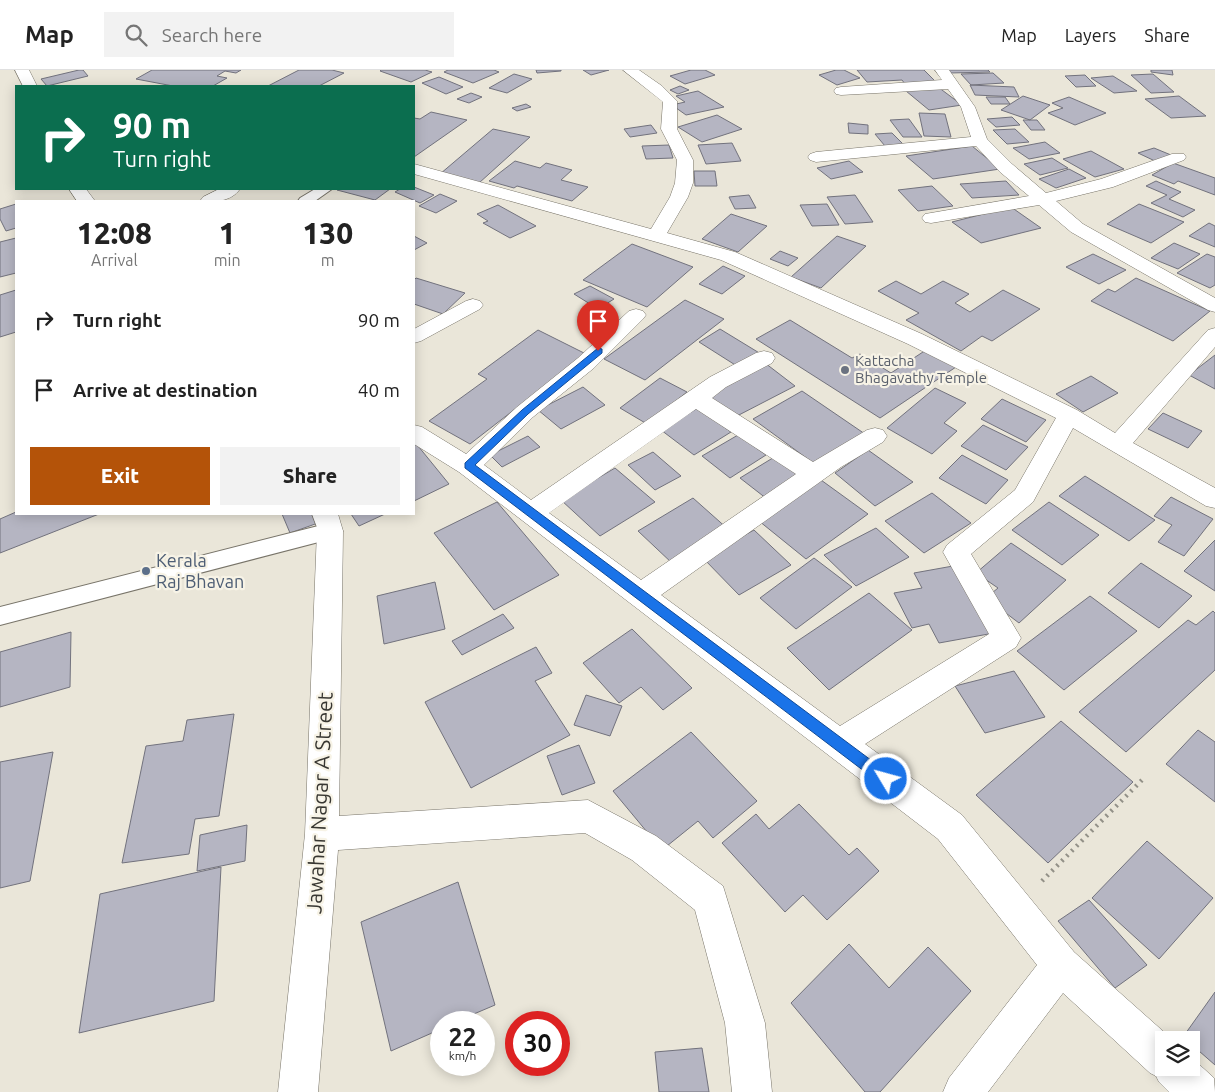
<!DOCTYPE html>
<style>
:root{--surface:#fff;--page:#f2f2f2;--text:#222;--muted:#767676;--line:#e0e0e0;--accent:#b45309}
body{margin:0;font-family:Ubuntu,sans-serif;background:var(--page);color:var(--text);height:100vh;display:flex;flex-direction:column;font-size:19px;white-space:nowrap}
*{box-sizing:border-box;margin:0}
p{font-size:16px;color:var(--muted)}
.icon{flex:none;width:28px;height:28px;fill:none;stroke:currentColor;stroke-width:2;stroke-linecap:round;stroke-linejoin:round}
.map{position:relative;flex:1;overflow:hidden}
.panel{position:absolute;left:15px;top:130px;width:400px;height:315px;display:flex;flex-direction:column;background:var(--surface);border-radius:0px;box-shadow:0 2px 12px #0003}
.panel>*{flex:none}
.hud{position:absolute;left:15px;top:15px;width:400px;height:105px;border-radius:0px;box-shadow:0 2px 12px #0003;background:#0b6e4f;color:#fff;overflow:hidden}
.controls{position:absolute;left:1155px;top:961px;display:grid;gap:10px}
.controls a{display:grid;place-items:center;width:45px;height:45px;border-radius:0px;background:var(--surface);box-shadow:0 2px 12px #0003;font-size:25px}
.speed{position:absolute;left:430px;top:941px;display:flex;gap:10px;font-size:25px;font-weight:700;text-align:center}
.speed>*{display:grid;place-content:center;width:65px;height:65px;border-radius:50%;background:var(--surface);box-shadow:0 2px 12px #0003;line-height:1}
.speed small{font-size:12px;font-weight:400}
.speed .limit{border:8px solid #d22;background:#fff;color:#111}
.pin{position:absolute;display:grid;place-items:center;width:42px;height:42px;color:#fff;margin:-51px -21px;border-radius:50% 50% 50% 0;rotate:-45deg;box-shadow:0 0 5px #0007}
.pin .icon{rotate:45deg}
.me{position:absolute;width:55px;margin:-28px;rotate:307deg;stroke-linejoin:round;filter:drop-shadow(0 0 4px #0008)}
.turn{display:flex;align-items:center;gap:18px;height:105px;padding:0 15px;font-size:22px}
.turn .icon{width:65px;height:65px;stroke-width:2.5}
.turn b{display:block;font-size:35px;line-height:42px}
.eta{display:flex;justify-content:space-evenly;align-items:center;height:85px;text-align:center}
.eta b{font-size:30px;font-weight:800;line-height:35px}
.button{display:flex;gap:10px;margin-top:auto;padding:10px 15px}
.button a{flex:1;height:58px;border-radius:0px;background:var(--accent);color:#fff;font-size:20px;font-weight:800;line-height:58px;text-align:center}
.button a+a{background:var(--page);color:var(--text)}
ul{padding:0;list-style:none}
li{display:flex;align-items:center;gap:15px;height:70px;padding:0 15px}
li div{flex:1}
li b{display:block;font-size:19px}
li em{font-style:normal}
header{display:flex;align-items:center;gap:30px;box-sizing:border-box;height:70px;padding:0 25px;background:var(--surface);border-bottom:1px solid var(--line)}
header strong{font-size:24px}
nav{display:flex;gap:28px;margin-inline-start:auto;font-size:18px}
.search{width:350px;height:45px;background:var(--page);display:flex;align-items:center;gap:12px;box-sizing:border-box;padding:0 18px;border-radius:0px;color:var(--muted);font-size:19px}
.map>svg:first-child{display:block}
.building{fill:#b5b5c2;stroke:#72727d}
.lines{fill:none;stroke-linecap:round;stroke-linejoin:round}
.lane-casing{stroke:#787469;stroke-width:2}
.street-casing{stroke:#787469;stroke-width:1}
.secondary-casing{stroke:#787469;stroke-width:1}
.path{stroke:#939188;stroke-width:4.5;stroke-dasharray:2 5;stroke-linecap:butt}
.lane{fill:#fff;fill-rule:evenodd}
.street{fill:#fff;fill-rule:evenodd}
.secondary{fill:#fff;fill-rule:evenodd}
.route{fill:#1a73e8;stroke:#114b97}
.worship-dot{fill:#6b7280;stroke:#f7f3e6;stroke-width:2}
.service-dot{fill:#5c6f8a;stroke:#f7f3e6;stroke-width:2}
.labels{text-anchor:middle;stroke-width:4.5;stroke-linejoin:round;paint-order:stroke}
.far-worship-label{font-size:15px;fill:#5b616d;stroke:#f7f3e6;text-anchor:start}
.service-label{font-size:18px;fill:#4e5e75;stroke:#f7f3e6;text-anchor:start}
.near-street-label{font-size:21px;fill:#383732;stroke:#f7f3e6}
</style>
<header>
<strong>Map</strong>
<div class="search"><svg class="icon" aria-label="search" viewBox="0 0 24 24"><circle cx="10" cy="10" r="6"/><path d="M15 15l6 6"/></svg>Search here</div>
<nav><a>Map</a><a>Layers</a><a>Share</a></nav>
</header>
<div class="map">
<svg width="1215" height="1022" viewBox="0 0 1215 1022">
<rect width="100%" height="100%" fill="#eae6d9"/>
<!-- building -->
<path class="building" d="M79,0H83L88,6L47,16L41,9Z
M152,0H241L236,3L225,1L217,6L227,8L213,16H173L136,9Z
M299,0H332L344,3L319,16H268Z
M381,0H425L432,2L411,12L380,1Z
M448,0H494L499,2L473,13L444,2Z
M536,0H561V1L537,3Z
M583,0H609L591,5Z
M691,0H705L715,5L685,14L670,6Z
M836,0H844L860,8L837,15L819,5Z
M857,0H924L936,12L905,14L902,10L867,12Z
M948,0H988L990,2L950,3Z
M1151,0H1172L1173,5L1151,2Z
M993,3L1004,13L971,15L961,4Z
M514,4L532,9L507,23L489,18Z
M1153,4L1174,22L1151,23L1131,5Z
M1085,5L1096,16L1076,17L1065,6Z
M1113,6L1137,21L1114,23L1091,8Z
M439,7L463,17L446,24L422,13Z
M970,15L1014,17L1019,27L975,25Z
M680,16L689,20L678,24L670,20Z
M938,17L962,35L929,40L906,21Z
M698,21L724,37L686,45L672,35L685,32L676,26Z
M471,23L482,27L469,33L457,29Z
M1023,26L1050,35L1030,50L1001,40Z
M1179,26L1206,46L1171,48L1145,29Z
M986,27H1005L1010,34H991Z
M1069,27L1106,43L1075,55L1048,43L1063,38L1052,33Z
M526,34L531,37L517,41L512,38Z
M431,42L467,50L414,87V48L420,49Z
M919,43L945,44L951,67L924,66Z
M717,45L742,59L702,72L678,57Z
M1012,47L1020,55L996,57L987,49Z
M909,49L922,67H903L890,50Z
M1023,50H1037L1045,60H1031Z
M848,53L868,55V64L849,63Z
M651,55L657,63L630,67L624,59Z
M493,59L530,67L479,113L440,104Z
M1015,59L1029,72L1007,74L993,60Z
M892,63L903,74L885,76L875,64Z
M1045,72L1060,83L1029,89L1013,78Z
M732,73L741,91L706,94L698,75Z
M669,75L673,88L646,89L642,76Z
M972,76L1000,99L933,109L906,86Z
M1154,78L1171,85L1155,91L1138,83Z
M1091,81L1124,99L1095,107L1063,89Z
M1052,88L1068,98L1040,105L1024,94Z
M515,91L540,98L546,93L572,100L561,110L588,117L572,131L517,116L514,118L489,111Z
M849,91L863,102L831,109L817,98Z
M1173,93L1215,108V125L1178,111L1174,114L1152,105Z
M1069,99L1086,108L1056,118L1039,109Z
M694,101H715L717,116H695Z
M1006,111L1019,125L972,128L960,114Z
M1156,111L1181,122L1169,129L1195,140L1183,147L1151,133L1167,125L1146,116Z
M932,116L953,136L918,141L898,120Z
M414,117L434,125L420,133L395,122L400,119H414Z
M339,119H390L375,130L337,120Z
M440,124L457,131L436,143L419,136Z
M749,125L756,138L735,139L729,127Z
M855,125L873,152L845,154L827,127Z
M16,134V158L6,161L0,149V139Z
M827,134L839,155L812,156L800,135Z
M1139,134L1184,152L1151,173L1107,154Z
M498,135L536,156L510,168L483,153L488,151L477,144Z
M1011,137L1041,158L981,173L952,152Z
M731,144L767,156L738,182L702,169Z
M1209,153L1215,156V177L1189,166Z
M414,166L427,173L414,180Z
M837,166L866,176L821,218L791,207Z
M16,168V203L0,207V172Z
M1174,173L1200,184L1178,199L1151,188Z
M632,174L693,197L647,237L583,210Z
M780,181L798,188L788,196L770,189Z
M1093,184L1126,200L1099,214L1066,197Z
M1207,184L1215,187V215L1210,218L1177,203Z
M723,196L745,206L722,224L699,214Z
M416,208L465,223L443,244L414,234V210Z
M1136,208L1210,241L1173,271L1091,231L1108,219L1115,222Z
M896,211L921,224L943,211L969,224L955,233L970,242L1003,220L1040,239L992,271L982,266L961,281L906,250L919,243L878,221Z
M590,216L614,229L598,239L574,224Z
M16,220V262L0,267V225Z
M685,230L724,249L645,310L604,289Z
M790,250L852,288L860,284L891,303L926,280L956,297L880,348L756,269Z
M720,259L761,284L740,298L699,272Z
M538,260L586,284L470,374L429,351L487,309L478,304Z
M1215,285V319L1189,305Z
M765,293L795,316L735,347L705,323Z
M1091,306L1118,323L1083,342L1056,324Z
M660,308L687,322L647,354L620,338Z
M583,317L605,335L561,359L538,340Z
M935,318L966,333L944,353L957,361L932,384L887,358Z
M802,321L865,364L816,395L753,349Z
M1002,329L1046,350L1026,372L981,349Z
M698,338L731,362L694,385L661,360Z
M1163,343L1202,361L1188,378L1148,359Z
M983,355L1028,377L1006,400L961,376Z
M738,365L766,385L730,408L702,386Z
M528,366L540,377L502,397L490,385Z
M414,371L449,414L414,431Z
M868,380L913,412L875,436L835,403Z
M653,382L681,406L655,420L628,395Z
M962,385L1008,410L986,434L939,408Z
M776,386L803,406L767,429L740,408Z
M615,398L655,432L600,466L561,430Z
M1085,406L1155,450L1129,471L1059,426Z
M821,410L868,444L806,489L759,451Z
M932,423L971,453L924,483L885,451Z
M1171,427L1213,449L1184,486L1158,472L1172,455L1154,446Z
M693,428L729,460L673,494L638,461Z
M497,432L559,505L494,540L434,463Z
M1049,432L1099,465L1062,495L1012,460Z
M16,442V444H99L0,483V449Z
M282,444H314L318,453L290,463Z
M351,444H385L359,456Z
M876,458L909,487L856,516L824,485Z
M754,460L791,495L739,525L703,488Z
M1215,470V521L1184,501Z
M1011,473L1066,510L1019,553L986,528L998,518L976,503Z
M814,488L852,517L796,559L760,528Z
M1141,493L1192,526L1159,558L1108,523Z
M953,496L994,563L939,573L929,554L912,558L894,523L922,518L914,503Z
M435,512L445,559L384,574L377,526Z
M869,523L912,560L829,620L787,578Z
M1090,526L1137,561L1064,620L1017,581Z
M1213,541L1215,543V600L1126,682L1079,642L1188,550L1196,555Z
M503,544L514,558L462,585L452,571Z
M632,559L692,618L663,640L641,617L619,633L583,593Z
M71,562L70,617L0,637V582Z
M536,577L552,603L535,611L570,665L471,718L425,632Z
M1014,601L1045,647L985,663L955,616Z
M586,625L622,636L610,666L574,655Z
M234,644L219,746L195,749L189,784L122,793L146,676L183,671L187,650Z
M1061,651L1133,712L1048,793L976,725Z
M1198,660L1215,672V732L1166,694Z
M691,662L757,731L713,768L698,751L662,780L613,721Z
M579,675L595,713L562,725L547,686Z
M53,682L30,811L0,818V692Z
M799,734L849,785L857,778L879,801L827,850L803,825L785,842L722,773L756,744L769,759Z
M247,755L245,791L197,801L200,765Z
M1147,771L1213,828L1159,889L1092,828Z
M221,797L214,931L79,963L100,824Z
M458,812L495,935L455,952H441V959L391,981L361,852Z
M1089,830L1147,895L1115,918L1058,851Z
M849,874L889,918L928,877L971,921L880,1022H865L791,933Z
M1215,922V995L1191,974V970H1187L1183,967Z
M702,978L709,1022H659L655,982Z"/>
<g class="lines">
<!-- lane casing -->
<g class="lane-casing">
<path id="lane" d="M315,119H332L315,131H298L300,128Z
M330,453L338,455L341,461L338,467L0,555V537Z"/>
</g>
<!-- street casing -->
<g class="street-casing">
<path id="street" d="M623,0H639L662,16L677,31V59L693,90V113L688,127L667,163L735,182L922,264L1077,340L1115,363L1208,260L1215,258V277L1133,373L1215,418V438L1206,436L1073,358L1033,432L971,484L1021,568L1016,577L865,674L962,745L1074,882L1173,970H1164V998H1191V987L1214,1008L1215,1022H1169L1159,1012L1156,1006L1150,1003L1063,923L988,1022H943L949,1008L1037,895L938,769L459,402L414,374V355L422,357L466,384L517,337L578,288L629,241L636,239L643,241L646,245L643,249L594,298L533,347L484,395L531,430L710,307L756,283L764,281L772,283L775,288L772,293L726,317L712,328L813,392L867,360L875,358L883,360L887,366L883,372L841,397L661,525L840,656L989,564L943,482L947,475L1015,420L1056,348L908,274L721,190L414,104V94L651,159L670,127L675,113L677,90L661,59L663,32ZM696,339L796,404L641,510L549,443Z
M935,0H949L975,37L987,69L1012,94L1046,123L1101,109L1172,84H1184L1186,87L1184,90L1113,117L1056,131L1083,154L1215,228V242L1208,240L1071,162L1039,135L931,153L925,152L922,148L925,144L931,143L1029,126L1000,102L976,76L816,92L810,90L808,87L810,84L816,82L971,67L961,37L948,19L841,25L836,24L834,21L836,18L841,17L942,10Z
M219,119H240C231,132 214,132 200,131L203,127Z
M473,229L480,231L483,235L480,239L421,271L414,273V259L466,231Z
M330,451L339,454L343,461L339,746L588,730L656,766L723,816L765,953L772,1022H732L725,953L695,840L632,790L585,763L338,780L318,1022H278L305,764L317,461L321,454Z"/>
</g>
<!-- secondary casing -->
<g class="secondary-casing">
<path id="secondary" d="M15,0H29L37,16H23Z
M69,119H86L95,131H77Z
M312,444H338L343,461L339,468L330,471L321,468Z"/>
</g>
<!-- path -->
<path class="path" d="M1042,811L1145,707"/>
<!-- lane -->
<use href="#lane" class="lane"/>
<!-- street -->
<use href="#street" class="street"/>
<!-- secondary -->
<use href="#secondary" class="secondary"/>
</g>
<!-- route -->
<path class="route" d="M598,278L602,279V283L528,344L475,395L891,705L893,709L891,714L886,716L881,714L465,398V393L522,340Z"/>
<!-- markers -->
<circle class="worship-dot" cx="845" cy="300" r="5"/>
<circle class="service-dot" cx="146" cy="501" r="5"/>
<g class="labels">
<!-- far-worship labels -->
<g class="far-worship-label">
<text x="855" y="296">Kattacha<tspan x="855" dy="17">Bhagavathy Temple</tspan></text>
</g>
<!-- service labels -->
<g class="service-label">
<text x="156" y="497">Kerala<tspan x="156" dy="21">Raj Bhavan</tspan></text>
</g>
<!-- near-street labels -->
<g class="near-street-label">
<text transform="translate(320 733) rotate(-87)" y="7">Jawahar Nagar A Street</text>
</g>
</g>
</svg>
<div class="controls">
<a><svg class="icon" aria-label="layers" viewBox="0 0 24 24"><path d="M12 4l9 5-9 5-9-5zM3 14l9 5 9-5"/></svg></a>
</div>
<div class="speed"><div>22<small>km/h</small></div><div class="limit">30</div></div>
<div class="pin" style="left:598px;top:281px;background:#d93025"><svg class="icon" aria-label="arrive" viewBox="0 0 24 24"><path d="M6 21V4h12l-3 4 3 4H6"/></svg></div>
<svg class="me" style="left:886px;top:709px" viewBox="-20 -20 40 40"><circle r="17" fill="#1a73e8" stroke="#fff" stroke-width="3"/><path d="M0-11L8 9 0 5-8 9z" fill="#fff"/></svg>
<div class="hud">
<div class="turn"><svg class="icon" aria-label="right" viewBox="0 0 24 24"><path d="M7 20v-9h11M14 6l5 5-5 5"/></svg><div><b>90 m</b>Turn right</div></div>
</div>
<section class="panel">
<div class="eta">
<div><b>12:08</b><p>Arrival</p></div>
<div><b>1</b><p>min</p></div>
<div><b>130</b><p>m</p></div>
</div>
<ul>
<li><svg class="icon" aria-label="right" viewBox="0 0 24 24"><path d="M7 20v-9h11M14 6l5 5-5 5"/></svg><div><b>Turn right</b></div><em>90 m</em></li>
<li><svg class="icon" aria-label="arrive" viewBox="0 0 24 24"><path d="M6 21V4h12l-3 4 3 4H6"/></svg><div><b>Arrive at destination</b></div><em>40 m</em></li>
</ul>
<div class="button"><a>Exit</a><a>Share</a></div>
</section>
</div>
